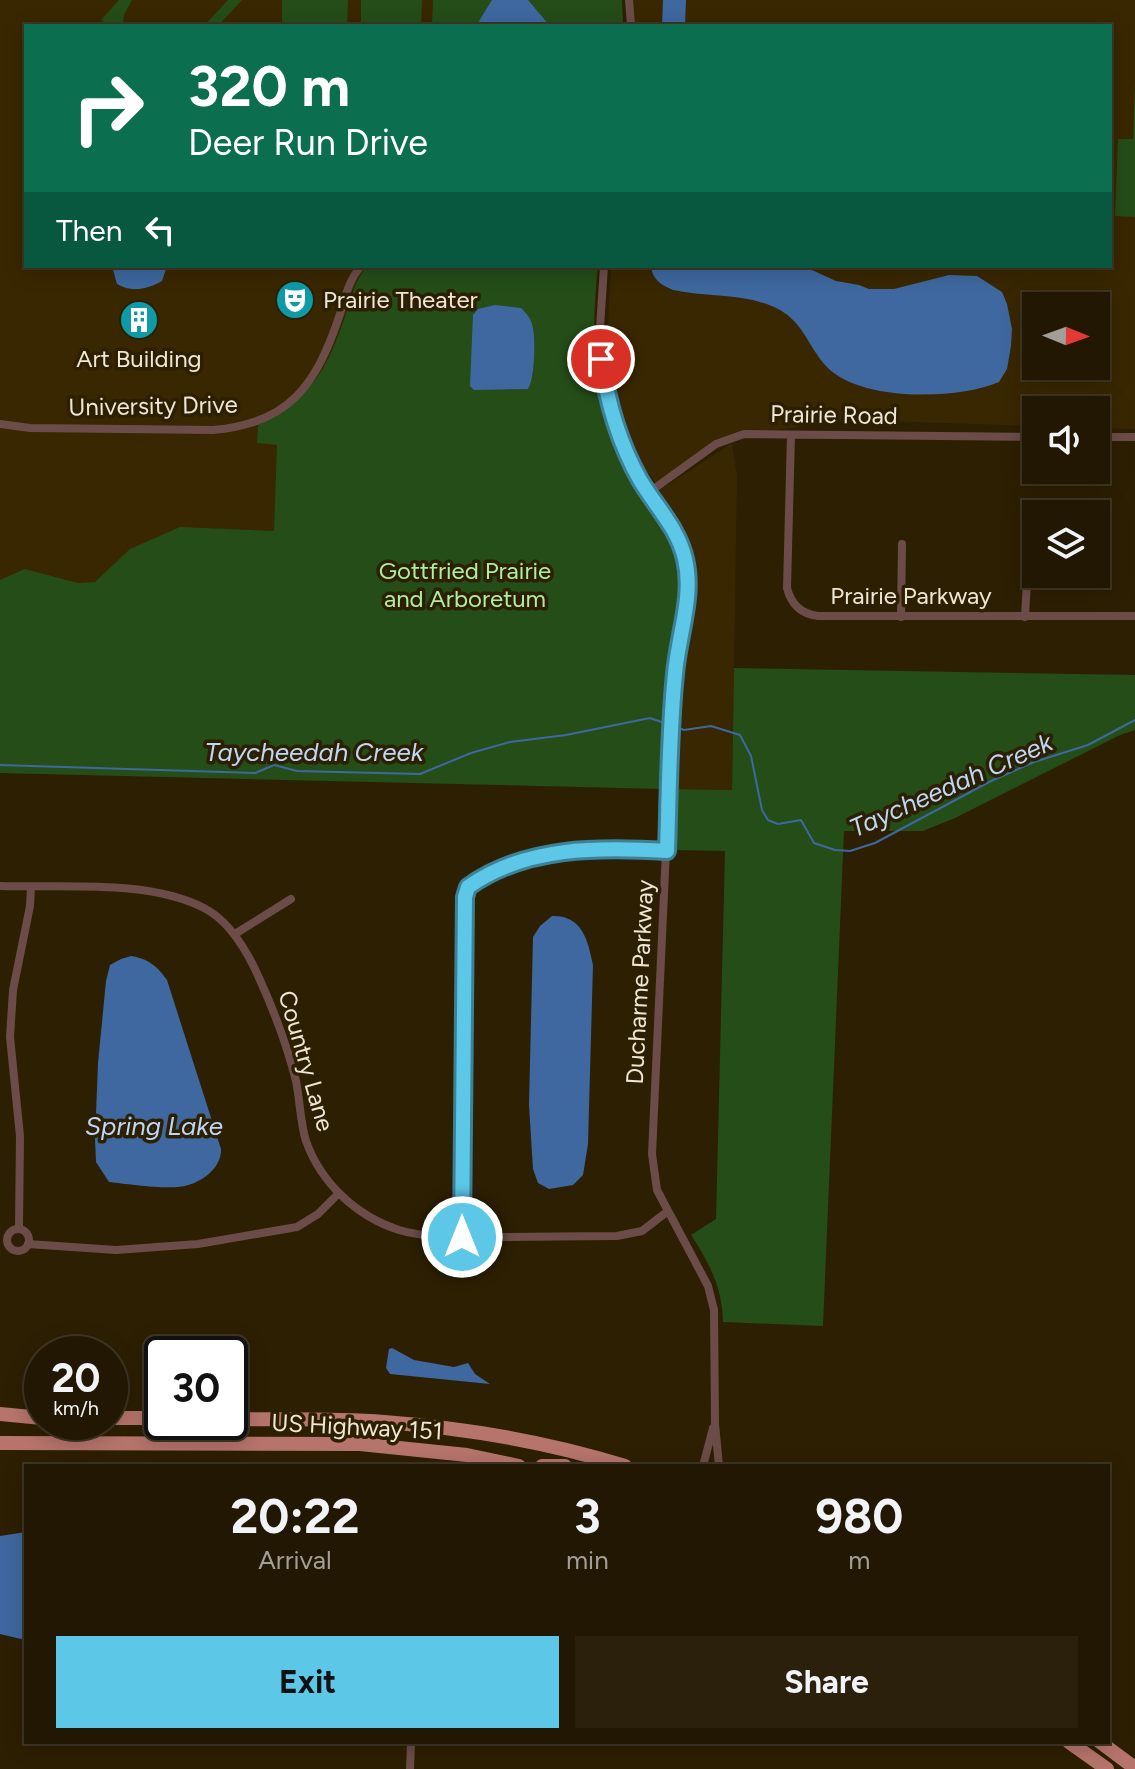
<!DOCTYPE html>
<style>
:root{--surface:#221702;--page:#2a200c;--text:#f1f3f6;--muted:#a29f99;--line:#3f3624;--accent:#5cc7e7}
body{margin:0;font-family:Figtree,sans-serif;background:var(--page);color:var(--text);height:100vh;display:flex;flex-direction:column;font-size:30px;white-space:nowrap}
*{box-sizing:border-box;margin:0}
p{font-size:26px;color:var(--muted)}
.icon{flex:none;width:44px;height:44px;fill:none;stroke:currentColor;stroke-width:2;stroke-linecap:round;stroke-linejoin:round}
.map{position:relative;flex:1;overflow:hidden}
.panel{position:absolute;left:24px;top:1464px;width:1086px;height:280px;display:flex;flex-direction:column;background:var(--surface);border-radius:0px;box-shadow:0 4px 20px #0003,0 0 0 2px var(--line)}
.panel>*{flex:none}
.hud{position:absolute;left:24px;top:24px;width:1088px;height:244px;border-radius:0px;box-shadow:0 4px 20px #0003,0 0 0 2px var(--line);background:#0b6e4f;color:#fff;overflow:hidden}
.needle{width:52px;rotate:91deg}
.controls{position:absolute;left:1022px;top:292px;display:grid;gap:16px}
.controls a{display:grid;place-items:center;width:88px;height:88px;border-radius:0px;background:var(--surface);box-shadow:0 4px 20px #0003,0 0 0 2px var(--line);font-size:40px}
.speed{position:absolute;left:24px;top:1336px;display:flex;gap:16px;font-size:40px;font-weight:700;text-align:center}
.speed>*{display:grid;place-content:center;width:104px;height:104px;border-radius:50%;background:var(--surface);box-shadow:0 4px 20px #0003,0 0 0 2px var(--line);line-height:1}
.speed small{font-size:20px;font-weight:400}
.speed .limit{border:4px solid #111;border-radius:12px;background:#fff;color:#111}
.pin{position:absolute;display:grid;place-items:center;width:68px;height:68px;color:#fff;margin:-34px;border:4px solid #fff;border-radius:50%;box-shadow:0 2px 8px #0007}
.me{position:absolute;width:88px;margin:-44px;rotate:0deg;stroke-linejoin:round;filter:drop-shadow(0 0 6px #0008)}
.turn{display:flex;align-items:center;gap:28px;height:168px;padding:0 32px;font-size:36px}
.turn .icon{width:104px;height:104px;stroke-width:2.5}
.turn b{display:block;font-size:56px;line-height:68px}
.then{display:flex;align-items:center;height:76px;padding:0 32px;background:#0003;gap:16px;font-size:30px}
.eta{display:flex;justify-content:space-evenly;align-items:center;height:136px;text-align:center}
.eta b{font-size:48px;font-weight:700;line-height:56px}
.primary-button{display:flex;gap:16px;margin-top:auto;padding:16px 32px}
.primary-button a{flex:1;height:92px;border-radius:0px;background:var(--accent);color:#111;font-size:32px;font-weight:700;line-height:92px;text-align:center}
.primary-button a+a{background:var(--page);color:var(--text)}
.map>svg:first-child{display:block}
.built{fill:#392701;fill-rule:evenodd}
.green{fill:#244d18}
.water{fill:#3e689f}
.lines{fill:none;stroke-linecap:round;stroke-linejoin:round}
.stream{stroke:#3e689f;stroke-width:2}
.minor{stroke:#6c4c48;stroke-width:8}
.primary{stroke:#b6746c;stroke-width:14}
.route-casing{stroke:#3c8196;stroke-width:20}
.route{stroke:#5cc7e7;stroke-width:14}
.labels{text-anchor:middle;stroke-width:7;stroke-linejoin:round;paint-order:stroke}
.poi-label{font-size:24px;fill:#efe6d6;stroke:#2d1f02;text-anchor:start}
.street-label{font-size:24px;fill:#efe6d6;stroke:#2d1f02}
.park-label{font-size:24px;fill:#adef9d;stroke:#2d1f02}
.water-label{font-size:26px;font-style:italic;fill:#bed7f7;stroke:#2d1f02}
</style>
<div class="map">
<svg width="1135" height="1769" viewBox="0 0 1135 1769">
<rect width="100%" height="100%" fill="#2d1f02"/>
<!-- built -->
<path class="built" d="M0,0H622L623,26H26V266H598L593,347L599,388L619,450L646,499L732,443L737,476L732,790L0,773Z
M628,0H1135V429L1096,428V410H1036V426L853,420L738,435L658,486L640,463L614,394L607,342L611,266H1110V26H630ZM1036,306H1096V366H1036Z"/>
<!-- green -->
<path class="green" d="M119,0H132L124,15L123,26H113L112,24L108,26L101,20Z
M228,0H242L218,26H204Z
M282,0H348L347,26H282Z
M361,0H422L421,26L361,25Z
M433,0H622L623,26H432Z
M1135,81V217L1115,216L1118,139H1133Z
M367,266H598C589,344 594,409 633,479C649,507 673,531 680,564C687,599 672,633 669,667C665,707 664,748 662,789L0,773V580L25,569L78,583L95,582L130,549L180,527L274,531L277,445L257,443L258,424C314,390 323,379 345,317C351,299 355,280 367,266Z
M734,668L1135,675V730L1120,735L955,818L923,831H844L823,1326L723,1322C722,1287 710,1264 691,1235L716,1219L725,851L673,850L675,789L732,790Z"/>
<!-- water -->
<path class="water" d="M492,0H528L550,26H476Z
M663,0H686L685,26H662Z
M112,266H167L162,281C148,289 132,293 117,284Z
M651,266H785L812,270L836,281L859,285L869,289H894L949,275L977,276L1002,292L1007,304L1012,329L1011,346L1007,369L999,382C957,400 859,402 826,366C808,346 804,324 780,310C747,292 708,298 673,290C661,285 652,279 651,266Z
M495,305L521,308C526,313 530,317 532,324C536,337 535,378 528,389L474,390L470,386L473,315L478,309Z
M552,916C582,915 588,940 593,965L588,1144L583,1175L573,1185L549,1189L538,1183L533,1169L529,1105L533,937L540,926Z
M131,956C149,959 157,966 167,980L221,1149C222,1167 203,1182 185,1186C168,1190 127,1184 109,1182L96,1162L95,1139L98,1063L106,981L110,965L121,959Z
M392,1348L414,1360L454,1367L468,1363L475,1374L490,1384L390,1374L386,1368L389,1349Z
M26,1532V1638L21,1639L0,1634V1536Z"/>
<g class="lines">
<!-- stream -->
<path class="stream" d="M676,727L684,730L711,726L740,735L751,756L762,810L768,820L778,824L801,820L814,843L835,850L850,851L875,843L991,781L1034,762L1088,745L1135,720
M0,765L255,773L274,765L297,771L420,774L471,753L510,742L566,735L650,718L670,725"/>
<!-- minor -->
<path class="minor" d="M629,0L631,26
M604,266L599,343L608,400L636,472L678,536L687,571V598L674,677L652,1154L657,1190L708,1286L714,1310L715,1424L719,1466
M0,424L30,428L213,430C289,424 316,385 339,317C345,299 348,281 361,266
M791,435L787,588C791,604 801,614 818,616H1135
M1096,437H1135
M648,493L716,444L744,434L1036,437
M901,617L902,544
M1025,617L1028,563L1036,549
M0,886C62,888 148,879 204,908C226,919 243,945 254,967C271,1003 286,1041 296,1081C300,1100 300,1122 306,1141C321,1183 356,1216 399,1230C429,1239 465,1237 496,1237C536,1237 577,1236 617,1236L642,1231L668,1211
M235,934L291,899
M19,1227L20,1136L10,1037L13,990L30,906L31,887
M7 1240a11 11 0 1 1 22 0a11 11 0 1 1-22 0Z
M462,1237L465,897L468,887C525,846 600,848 667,851
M28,1244L116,1250L198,1244L297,1227L318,1214L339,1193
M703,1466L713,1428
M410,1769L411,1742"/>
<!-- primary -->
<path class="primary" d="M0,1414L42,1418
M110,1418H162
M230,1419C281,1420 333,1418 384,1422C466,1428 547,1442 625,1466
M0,1443L360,1444L467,1455L519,1466
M542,1466H565
M1069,1742L1107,1769
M1100,1742L1135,1768"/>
</g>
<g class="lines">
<!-- route casing -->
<g class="route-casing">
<path id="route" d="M462,1237L465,897L468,887C525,846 600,847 667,851C669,792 669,733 675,674C678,636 694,597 685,559C678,528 656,507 640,480C619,443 607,401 601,359"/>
</g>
<!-- route -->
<use href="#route" class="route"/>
</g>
<!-- icons -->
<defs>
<g id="theatre-disc" transform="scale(2)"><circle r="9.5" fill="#0f9aa8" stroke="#2d1f02"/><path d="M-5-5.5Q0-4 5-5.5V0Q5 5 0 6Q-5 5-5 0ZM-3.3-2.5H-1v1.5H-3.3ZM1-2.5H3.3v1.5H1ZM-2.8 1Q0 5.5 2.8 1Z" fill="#fff"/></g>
<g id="building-disc" transform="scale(2)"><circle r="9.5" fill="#0f9aa8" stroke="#2d1f02"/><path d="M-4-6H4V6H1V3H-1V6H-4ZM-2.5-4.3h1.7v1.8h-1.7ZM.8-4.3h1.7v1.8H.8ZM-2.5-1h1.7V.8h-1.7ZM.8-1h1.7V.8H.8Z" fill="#fff"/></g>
</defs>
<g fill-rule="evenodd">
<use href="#theatre-disc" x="295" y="300"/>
<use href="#building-disc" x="139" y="320"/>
</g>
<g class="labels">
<!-- poi labels -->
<g class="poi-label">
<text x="323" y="308">Prairie Theater</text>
<text x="139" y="367" text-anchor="middle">Art Building</text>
</g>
<!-- street labels -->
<g class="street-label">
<text transform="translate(153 406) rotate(-1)" y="8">University Drive</text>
<text transform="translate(834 415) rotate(1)" y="8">Prairie Road</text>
<text x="911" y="604">Prairie Parkway</text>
<text transform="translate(640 982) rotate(-87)" y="8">Ducharme Parkway</text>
<text transform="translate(306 1061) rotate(74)" y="8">Country Lane</text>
<text transform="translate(357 1427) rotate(3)" y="8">US Highway 151</text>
</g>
<!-- park labels -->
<g class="park-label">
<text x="465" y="579">Gottfried Prairie<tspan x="465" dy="28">and Arboretum</tspan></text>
</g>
<!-- water labels -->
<g class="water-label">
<text x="314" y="761">Taycheedah Creek</text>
<text transform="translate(951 785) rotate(-24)" y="9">Taycheedah Creek</text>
<text x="154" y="1135">Spring Lake</text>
</g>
</g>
</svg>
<div class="controls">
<a><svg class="needle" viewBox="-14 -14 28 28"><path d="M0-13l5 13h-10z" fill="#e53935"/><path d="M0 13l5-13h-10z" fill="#a29f99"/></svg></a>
<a><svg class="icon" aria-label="sound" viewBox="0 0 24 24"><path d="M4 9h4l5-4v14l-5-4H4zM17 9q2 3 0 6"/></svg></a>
<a><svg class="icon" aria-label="layers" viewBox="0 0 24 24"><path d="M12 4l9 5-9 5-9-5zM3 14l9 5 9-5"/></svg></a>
</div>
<div class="speed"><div>20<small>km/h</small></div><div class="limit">30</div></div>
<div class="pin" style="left:601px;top:359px;background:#d93025"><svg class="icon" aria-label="arrive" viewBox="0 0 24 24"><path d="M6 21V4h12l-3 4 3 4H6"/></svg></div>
<svg class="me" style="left:462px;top:1237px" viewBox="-20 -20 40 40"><circle r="17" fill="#5cc7e7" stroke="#fff" stroke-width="3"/><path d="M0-11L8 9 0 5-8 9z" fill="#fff"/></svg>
<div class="hud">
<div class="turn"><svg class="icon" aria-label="right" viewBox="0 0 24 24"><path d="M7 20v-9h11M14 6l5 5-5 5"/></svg><div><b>320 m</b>Deer Run Drive</div></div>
<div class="then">Then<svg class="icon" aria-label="left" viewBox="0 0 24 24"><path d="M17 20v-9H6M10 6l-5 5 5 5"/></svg></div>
</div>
<section class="panel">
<div class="eta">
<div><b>20:22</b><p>Arrival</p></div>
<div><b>3</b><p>min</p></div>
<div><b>980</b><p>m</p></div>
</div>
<div class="primary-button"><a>Exit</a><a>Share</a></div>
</section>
</div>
